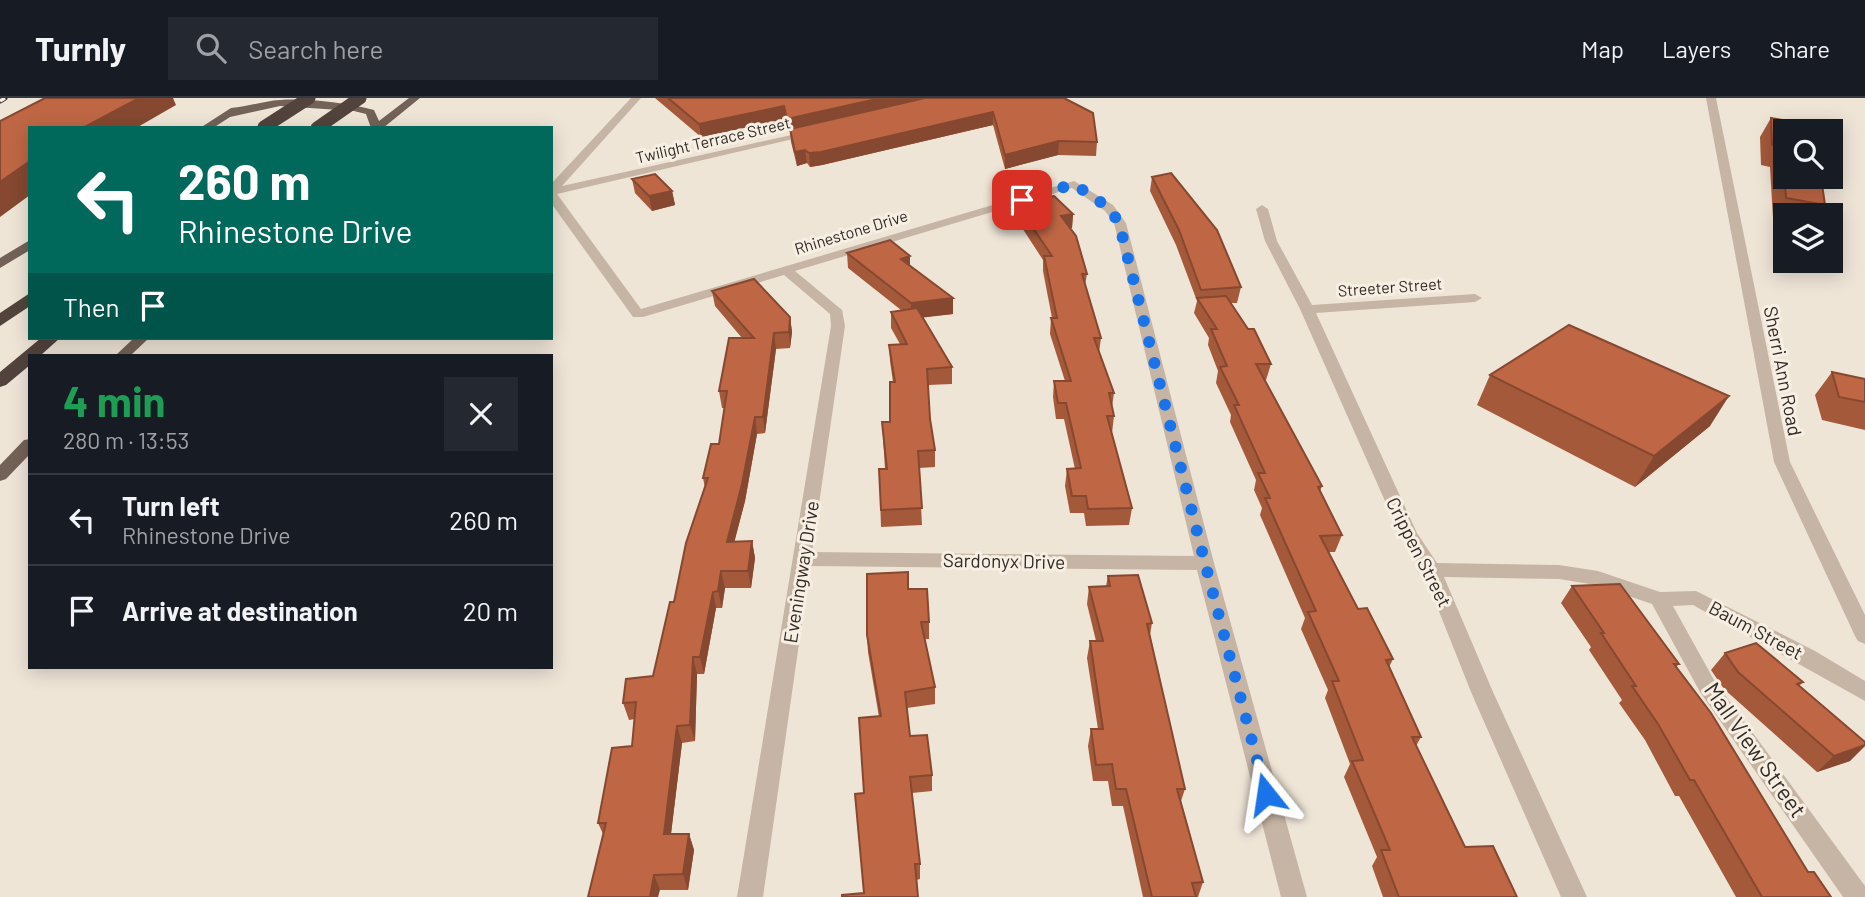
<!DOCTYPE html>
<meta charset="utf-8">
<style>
:root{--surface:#171b24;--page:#242831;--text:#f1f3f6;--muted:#9ea1a6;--line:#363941}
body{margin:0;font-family:Barlow,sans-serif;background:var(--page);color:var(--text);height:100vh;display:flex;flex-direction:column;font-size:26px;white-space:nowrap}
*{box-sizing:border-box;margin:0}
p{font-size:23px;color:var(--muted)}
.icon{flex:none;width:38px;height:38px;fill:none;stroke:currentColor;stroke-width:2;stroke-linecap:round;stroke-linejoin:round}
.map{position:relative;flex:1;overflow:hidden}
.panel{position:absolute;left:28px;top:256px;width:525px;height:315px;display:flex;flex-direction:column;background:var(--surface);border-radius:0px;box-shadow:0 4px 18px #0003}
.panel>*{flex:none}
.banner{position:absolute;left:28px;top:28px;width:525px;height:214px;border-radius:0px;box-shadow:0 4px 18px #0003;background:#00695c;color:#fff;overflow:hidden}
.controls{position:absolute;left:1773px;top:21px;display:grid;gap:14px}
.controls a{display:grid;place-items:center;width:70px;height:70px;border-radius:0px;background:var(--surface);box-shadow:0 4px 18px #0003;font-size:35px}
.pin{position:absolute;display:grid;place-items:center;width:60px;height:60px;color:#fff;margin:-30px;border-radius:14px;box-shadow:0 4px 10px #0006}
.me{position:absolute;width:77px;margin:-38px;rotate:345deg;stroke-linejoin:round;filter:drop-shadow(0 0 5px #0008)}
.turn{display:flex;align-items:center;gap:24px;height:147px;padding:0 35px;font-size:32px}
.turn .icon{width:91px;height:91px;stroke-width:2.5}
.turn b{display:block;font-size:49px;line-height:60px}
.then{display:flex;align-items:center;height:66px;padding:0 35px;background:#0003;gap:14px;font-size:26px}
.round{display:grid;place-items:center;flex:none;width:74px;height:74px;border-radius:0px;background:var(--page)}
.summary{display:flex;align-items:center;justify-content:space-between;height:119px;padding:0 35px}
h1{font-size:42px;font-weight:700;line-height:52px;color:#1e9e55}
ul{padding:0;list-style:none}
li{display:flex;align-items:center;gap:21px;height:91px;padding:0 35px;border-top:2px solid var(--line)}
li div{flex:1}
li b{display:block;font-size:26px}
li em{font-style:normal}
header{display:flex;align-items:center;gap:42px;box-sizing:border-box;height:98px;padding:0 35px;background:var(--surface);border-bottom:2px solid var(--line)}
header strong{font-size:33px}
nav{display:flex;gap:38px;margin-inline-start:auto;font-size:24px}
.search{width:490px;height:63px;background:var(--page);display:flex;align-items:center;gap:18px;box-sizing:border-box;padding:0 24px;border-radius:0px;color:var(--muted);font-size:26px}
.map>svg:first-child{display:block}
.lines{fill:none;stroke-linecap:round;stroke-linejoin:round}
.minor{fill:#c6b5a4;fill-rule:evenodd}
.major{fill:#736257;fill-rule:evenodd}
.highway{fill:#52443d;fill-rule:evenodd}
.rail-casing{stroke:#322a25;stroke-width:5}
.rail{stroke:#f7efe3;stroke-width:3.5;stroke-dasharray:10;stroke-linecap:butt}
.highway-bridge{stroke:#52443d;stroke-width:13}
.wall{fill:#a4593b}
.shaded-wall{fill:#864830}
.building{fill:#bf6745;stroke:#864830;stroke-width:2}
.route{stroke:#1a73e8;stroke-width:12;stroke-dasharray:0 21.6}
.labels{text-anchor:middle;stroke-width:6;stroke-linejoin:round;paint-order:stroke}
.far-street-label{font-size:16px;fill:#322a25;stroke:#f7efe3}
.street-label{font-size:19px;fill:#322a25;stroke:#f7efe3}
.near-street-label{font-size:23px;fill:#322a25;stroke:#f7efe3}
</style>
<header>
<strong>Turnly</strong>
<div class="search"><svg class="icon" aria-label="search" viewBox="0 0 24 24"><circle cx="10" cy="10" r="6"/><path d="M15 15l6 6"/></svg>Search here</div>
<nav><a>Map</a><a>Layers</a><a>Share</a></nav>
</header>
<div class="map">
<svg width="1865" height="799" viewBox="0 0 1865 799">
<rect width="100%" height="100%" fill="#efe5d7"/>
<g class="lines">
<!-- minor -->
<path class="minor" d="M631,0H641L562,88L814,32L819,35L557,96L641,211L1074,83L1113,107L1126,125L1214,465L1307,799H1281L1197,472L810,468L763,799H737L831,228L830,216L784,177L643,219H633L551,105V86ZM1072,90L1105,113L1114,125L1194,458L812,454L845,228L842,212L795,173Z
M1706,0H1716L1790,364L1865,517V546L1858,543L1855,538L1774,364Z
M1262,107L1268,111L1277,143L1312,207L1475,196L1482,200L1475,204L1316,215L1417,435L1437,465L1559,467L1598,473L1660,494L1696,493L1815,553L1865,583V603L1693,507L1673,508L1714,582L1865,788V799H1843L1700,594L1652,506L1596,487L1559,481L1444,479L1493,594L1587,799H1561L1471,594L1423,473L1400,437L1300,211L1265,143L1256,111Z"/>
<!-- major -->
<path class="major" d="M409,0H420L383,30H371L366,16L354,13L280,8L230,19L213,30H200L231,10C247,9 263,3 280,2C307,0 347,5 374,12L379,23Z
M30,142V152L0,170V160Z
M134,240H149L131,257H116Z
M30,341V356L6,381L0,383V367L24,342Z"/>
<!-- highway -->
<path class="highway" d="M30,195V208L0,228V215Z
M41,240H60L41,257H30V267L6,287L0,289V274Z"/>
<!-- rail casing -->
<g class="rail-casing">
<path id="rail" d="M0,3L5,0"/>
</g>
<!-- rail -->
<use href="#rail" class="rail"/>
<!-- highway-bridge -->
<path class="highway-bridge" d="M264,29L309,0
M317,30L360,0"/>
</g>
<!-- wall -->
<path class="wall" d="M655,0H1064L1097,44L1096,58L1058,57L1005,71L993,27L822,67L810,69L807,65L797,68L791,44L790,34H789L786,21L701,39Z
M1771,20L1785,33L1825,107L1818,117H1785V123L1773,120L1770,69L1761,67L1760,39Z
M1152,79L1241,189L1237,205H1231L1271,266L1266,282H1264L1322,388L1320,393L1342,437L1335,454H1329L1358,511L1393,561L1389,569L1421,639L1416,648L1465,749L1517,799H1383L1372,768L1377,759L1344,679L1350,666L1325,600L1328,592L1301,531L1305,520L1260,417L1262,410L1254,392L1256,382L1230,324L1231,317L1216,285L1218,273L1208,247L1209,240L1194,215L1197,203L1176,147L1150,93Z
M632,81L672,93L675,107L652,113L635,95Z
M1016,105L1073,116L1072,130H1070L1087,176L1085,187L1101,240L1099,255L1114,295L1112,309L1114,318L1112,335L1132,410L1129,427L1086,428L1084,415H1070L1065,388L1067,371H1075L1064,321H1056L1053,299L1054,283H1065L1050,236L1051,220H1052L1043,173V162L1015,119Z
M847,155L910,167L953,216L923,219L952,269V286L928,287L930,321L935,352V369L919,370L922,427L881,429L879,371H885L882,324H890L893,284L890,263L889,247L900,246L891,230V214L901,212L848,170Z
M712,193L790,219L792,234L790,250L776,251L765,335L757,336L745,403L734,444L752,443L755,460L751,490H725L722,510H716L704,576H697L695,643L682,645L671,736H689L694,752L688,792H660L603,736L598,725L632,648L635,621L629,622L623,605L653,578L705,390L703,380L719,346L725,310H722L719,293L742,240L715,208Z
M1832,274L1865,281V332L1822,322L1815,297Z
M1490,277L1710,328L1635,389L1477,307Z
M1108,478L1152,525L1150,537L1185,691L1181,703L1203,784L1198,799H1143L1123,708H1112L1108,683H1093L1088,648L1091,631H1098L1087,560L1090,543H1096L1087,506L1089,489L1106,488Z
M1572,488L1679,566L1676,569L1808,774L1831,799H1736L1679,698H1675L1645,642L1619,605L1622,602L1589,552L1591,549L1561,505Z
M908,491L929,524V541H924L935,589V606L907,610L910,638L932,677V693L912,695L920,766V781L864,795V695L879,619L868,554L867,537Z
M1725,555L1803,584L1799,588L1850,663L1817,674L1724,591L1711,572Z"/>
<!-- shaded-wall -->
<path class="shaded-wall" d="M139,0H173L176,7L136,30H83Z
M881,0H938L789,34L787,21Z
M784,8L786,21L701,39L699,26Z
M993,14V27L822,67L810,69L809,55Z
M1059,43L1058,57L1005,71V57Z
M805,52L807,65L797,68L795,54Z
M30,63V97L0,119V84Z
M672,93L675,107L652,113L649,98Z
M1073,116L1072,130L1060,133L1061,118Z
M910,158V173L901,161Z
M953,200V216L911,221V205Z
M790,219L792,234L790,250L789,234Z
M774,235L776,251L765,335L763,319Z
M1729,298L1710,328L1635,389L1654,358Z
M755,319L757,336L745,403L730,461L727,444Z
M752,443L755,460L751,490L748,473Z
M721,473L725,490L722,510L718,493Z
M713,494L716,510L704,576L700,559Z
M693,559L697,576L695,643L690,627Z
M677,628L682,645L669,752L664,736Z
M1865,647V648L1850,663L1817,674L1834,658Z
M689,736L694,752L688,792L683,776Z
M654,777L660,792L658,799H650Z"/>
<!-- building -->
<path class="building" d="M45,0H139L83,30H30V63L0,84V23Z
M668,0H881L787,21L784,8L699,26Z
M925,0H1064L1093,15L1097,44L1059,43L1005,57L993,14L821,54L809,55L805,52L795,54L790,31Z
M1771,20L1826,29L1827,33H1785V79H1821L1825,107L1786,100L1782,49L1772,47Z
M1171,75L1217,132L1241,189L1201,192L1179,132L1152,79Z
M655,76L672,93L649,98L632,81Z
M1054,98L1073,116L1061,118L1076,138L1087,176H1082L1101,240H1094L1114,295H1109L1114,318H1107L1132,410L1088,411L1086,398H1072L1067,371L1081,370L1066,305H1058L1054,283H1071L1051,220H1057L1044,158H1052L1016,105Z
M890,142L910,158L901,161L953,200L911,205L847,155Z
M754,181L790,219L789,234L774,235L763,319H755L742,386L727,444L752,443L748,473H721L718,493L713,494L700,559H693L690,627L677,628L664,736H689L683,776L654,777L650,799H588L606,725H598L612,650L632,648L636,604L623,605L626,581L653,578L670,504H674L686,445L708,380H703L711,346H719L727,293H719L729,240H754L712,193Z
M1226,198L1248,231H1254L1271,266H1256L1322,388L1318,389L1342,437L1320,438L1358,511L1367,510L1393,561L1386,562L1421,639H1412L1465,749L1493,748L1517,799H1399L1381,752H1390L1352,663L1363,662L1332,583H1339L1308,514L1316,513L1265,400H1270L1258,375H1265L1234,307H1239L1220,269L1227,268L1211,231H1217L1197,200Z
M917,210L952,269L927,271L930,321L935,352L918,353L922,410L881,412L879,371H887L882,324H890V284H895L889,247L907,246L891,214Z
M1569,227L1729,298L1654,358L1490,277Z
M1832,274L1865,281V304L1839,299Z
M908,474V491H927L929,524H921L935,589L905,594L910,638L927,637L932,677L910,679L920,766H915L918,799H842V797L864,795L855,696L864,695L859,620L881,618L867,537V476Z
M1138,477L1152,525L1147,526L1185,691H1177L1203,784L1192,785L1196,799H1152L1126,691H1116L1112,666L1096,667L1091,631H1103L1090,543H1103L1089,489L1110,488L1108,478Z
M1620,486L1679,566H1674L1711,615L1808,774H1814L1831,799H1762L1694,682H1690L1658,626L1632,588H1636L1601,535H1604L1572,488Z
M1756,545L1803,584L1797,586L1865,644V647L1834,658L1738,574L1725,555Z"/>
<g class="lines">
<!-- route -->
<path class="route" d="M1022,102L1074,86L1109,110L1119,125L1205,465L1266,696"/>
</g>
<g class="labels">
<!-- far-street labels -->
<g class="far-street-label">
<text transform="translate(713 42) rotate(-13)" y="6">Twilight Terrace Street</text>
<text transform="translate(851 134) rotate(-17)" y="6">Rhinestone Drive</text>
<text transform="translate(1390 189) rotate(-4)" y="6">Streeter Street</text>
</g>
<!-- street labels -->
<g class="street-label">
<text transform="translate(1783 273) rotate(79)" y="7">Sherri Ann Road</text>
<text transform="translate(1419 454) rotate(63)" y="7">Crippen Street</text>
<text transform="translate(1004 463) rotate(1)" y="7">Sardonyx Drive</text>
<text transform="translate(801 474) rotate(-81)" y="7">Eveningway Drive</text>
<text transform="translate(1756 532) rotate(28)" y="7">Baum Street</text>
</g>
<!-- near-street labels -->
<g class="near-street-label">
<text transform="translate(1755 652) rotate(55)" y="8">Mall View Street</text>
</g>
</g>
</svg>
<div class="controls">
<a><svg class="icon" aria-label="search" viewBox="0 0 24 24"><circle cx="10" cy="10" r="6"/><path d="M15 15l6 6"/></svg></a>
<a><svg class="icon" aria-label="layers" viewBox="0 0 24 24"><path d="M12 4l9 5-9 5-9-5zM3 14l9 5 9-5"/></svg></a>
</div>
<div class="pin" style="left:1022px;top:102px;background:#d93025"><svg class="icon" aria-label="arrive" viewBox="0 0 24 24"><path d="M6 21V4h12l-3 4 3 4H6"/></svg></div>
<svg class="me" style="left:1266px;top:696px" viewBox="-20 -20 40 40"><path d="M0-17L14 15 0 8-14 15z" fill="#1a73e8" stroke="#fff" stroke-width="4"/></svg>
<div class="banner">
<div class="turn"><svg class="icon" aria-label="left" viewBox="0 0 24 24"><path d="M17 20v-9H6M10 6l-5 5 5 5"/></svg><div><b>260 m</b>Rhinestone Drive</div></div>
<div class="then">Then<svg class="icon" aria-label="arrive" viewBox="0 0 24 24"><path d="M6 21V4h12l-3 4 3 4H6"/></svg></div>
</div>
<section class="panel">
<div class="summary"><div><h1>4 min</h1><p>280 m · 13:53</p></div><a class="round"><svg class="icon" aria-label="close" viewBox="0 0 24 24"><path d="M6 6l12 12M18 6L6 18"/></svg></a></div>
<ul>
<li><svg class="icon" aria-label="left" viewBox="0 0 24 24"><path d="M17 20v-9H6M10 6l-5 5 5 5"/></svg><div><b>Turn left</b><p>Rhinestone Drive</p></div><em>260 m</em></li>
<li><svg class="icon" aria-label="arrive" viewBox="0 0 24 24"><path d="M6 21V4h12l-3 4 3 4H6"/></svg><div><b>Arrive at destination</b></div><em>20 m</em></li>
</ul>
</section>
</div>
